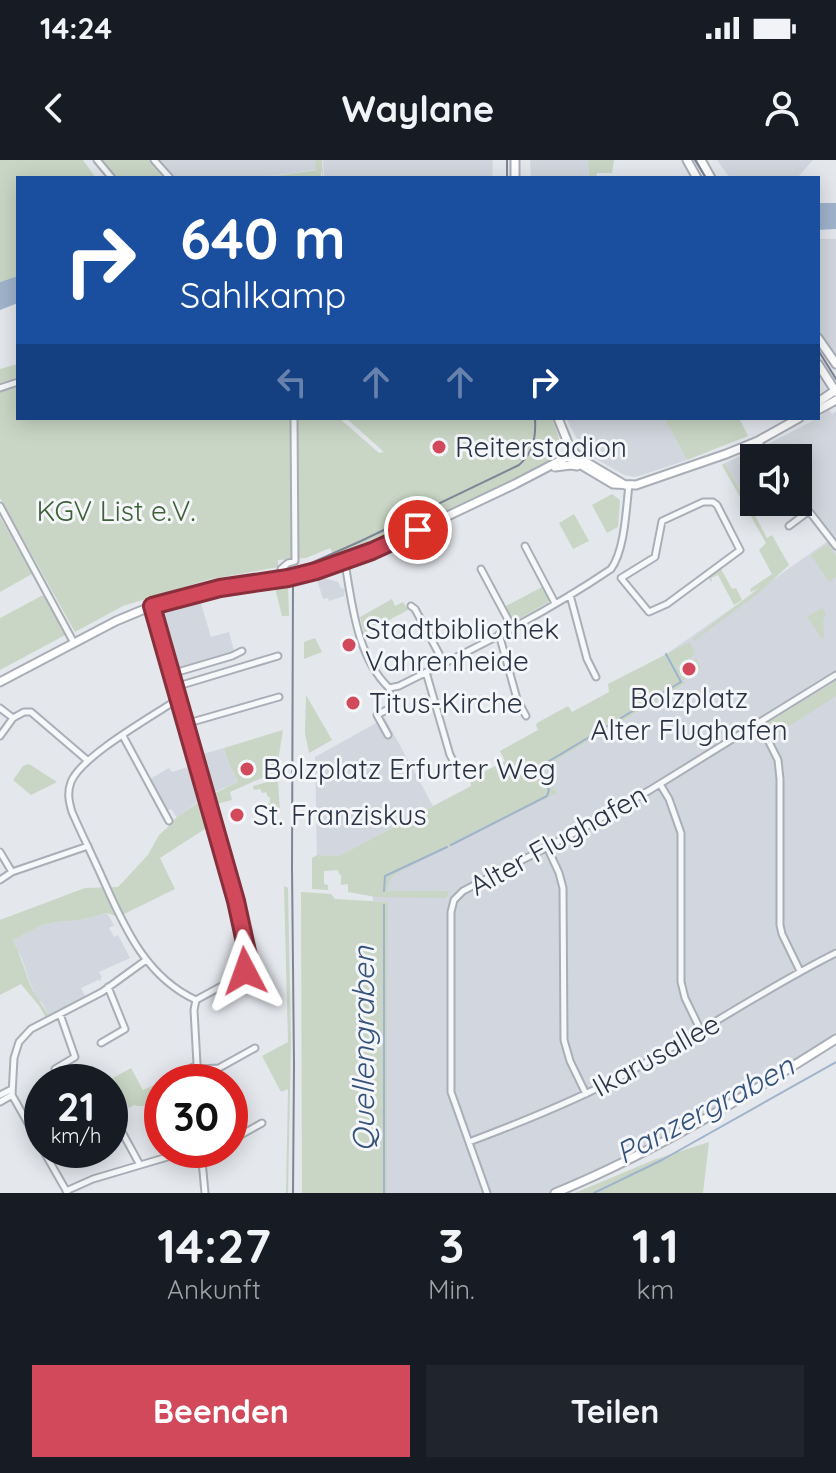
<!DOCTYPE html>
<html lang="de">
<style>
:root{--surface:#171b24;--page:#20242c;--text:#f1f3f6;--muted:#9ea1a6;--accent:#d1495b}
body{margin:0;font-family:Quicksand,sans-serif;background:var(--page);color:var(--text);height:100vh;display:flex;flex-direction:column;font-size:30px;white-space:nowrap}
*{box-sizing:border-box;margin:0}
p{font-size:26px;color:var(--muted)}
.icon{flex:none;width:44px;height:44px;fill:none;stroke:currentColor;stroke-width:2;stroke-linecap:round;stroke-linejoin:round}
.map{position:relative;height:1033px;overflow:hidden}
.side{display:flex;flex-direction:column;background:var(--surface);flex:1}
.side>*{flex:none}
.hud{position:absolute;left:16px;top:16px;width:804px;height:244px;border-radius:0px;box-shadow:0 4px 20px #0003;background:#1a4fa0;color:#fff;overflow:hidden}
.controls{position:absolute;left:740px;top:284px;display:grid;gap:16px}
.controls a{display:grid;place-items:center;width:72px;height:72px;border-radius:0px;background:var(--surface);box-shadow:0 4px 20px #0003;font-size:40px}
.speed{position:absolute;left:24px;top:904px;display:flex;gap:16px;font-size:40px;font-weight:700;text-align:center}
.speed>*{display:grid;place-content:center;width:104px;height:104px;border-radius:50%;background:var(--surface);box-shadow:0 4px 20px #0003;line-height:1}
.speed small{font-size:20px;font-weight:400}
.speed .limit{border:12px solid #d22;background:#fff;color:#111}
.pin{position:absolute;display:grid;place-items:center;width:68px;height:68px;color:#fff;margin:-34px;border:4px solid #fff;border-radius:50%;box-shadow:0 2px 8px #0007}
.me{position:absolute;width:88px;margin:-44px;rotate:356deg;stroke-linejoin:round;filter:drop-shadow(0 0 6px #0008)}
.turn{display:flex;align-items:center;gap:28px;height:168px;padding:0 32px;font-size:36px}
.turn .icon{width:104px;height:104px;stroke-width:2.5}
.turn b{display:block;font-size:56px;line-height:68px}
.lanes{display:flex;align-items:center;height:76px;padding:0 32px;background:#0003;justify-content:center;gap:40px;direction:ltr}
.lanes .off{opacity:.35}
.eta{display:flex;justify-content:space-evenly;align-items:center;height:136px;text-align:center}
.eta b{font-size:48px;font-weight:700;line-height:56px}
.primary-button{display:flex;gap:16px;margin-top:auto;padding:16px 32px}
.primary-button a{flex:1;height:92px;border-radius:0px;background:var(--accent);color:#fff;font-size:32px;font-weight:700;line-height:92px;text-align:center}
.primary-button a+a{background:var(--page);color:var(--text)}
.status{display:flex;justify-content:space-between;align-items:center;height:56px;padding:0 40px;background:var(--surface);direction:ltr}
.status svg{height:22px;fill:currentColor}
header{display:flex;justify-content:space-between;align-items:center;height:104px;padding:0 32px;background:var(--surface);font-size:36px;font-weight:700}
.map>svg:first-child{display:block}
.built{fill:#d2d6de}
.green{fill:#c9d6c5}
.water{fill:#9fb4cc}
.lines{fill:none;stroke-linecap:round;stroke-linejoin:round}
.stream{stroke:#9fb4cc;stroke-width:2}
.street-casing{stroke:#a9aeb7;stroke-width:9}
.secondary-casing{stroke:#a9aeb7;stroke-width:11}
.street{stroke:#f7f8fa;stroke-width:5}
.secondary{stroke:#fff;stroke-width:7}
.tram{stroke:#7d8696;stroke-width:2}
.route-casing{stroke:#882f3b;stroke-width:20}
.route{stroke:#d1495b;stroke-width:14}
.poi-dot{fill:#d1495b;stroke:#f4f6f9;stroke-width:3}
.labels{text-anchor:middle;stroke-width:6;stroke-linejoin:round;paint-order:stroke}
.poi-label{font-size:28px;fill:#2b3445;stroke:#f4f6f9;text-anchor:start}
.park-label{font-size:28px;fill:#3f6138;stroke:#f4f6f9}
.street-label{font-size:28px;fill:#2b3445;stroke:#f4f6f9}
.water-label{font-size:30px;font-style:italic;fill:#34527a;stroke:#f4f6f9}
</style>
<div class="status"><b>14:24</b><svg viewBox="0 0 49 12"><path d="M0 12V9h3v3zM5 12V6h3v6zM10 12V3h3v9zM15 12V0h3v12zM26 1h20v11H26zM47 4h2v5h-2z"/></svg></div>
<header><svg class="icon" aria-label="back" viewBox="0 0 24 24"><path d="M15 5l-7 7 7 7"/></svg>Waylane<svg class="icon" aria-label="person" viewBox="0 0 24 24"><circle cx="12" cy="8" r="4"/><path d="M4 21q1-7 8-7t8 7"/></svg></header>
<div class="map">
<svg width="836" height="1033" viewBox="0 0 836 1033">
<rect width="100%" height="100%" fill="#e4e7ec"/>
<!-- built -->
<path class="built" d="M148,0H318L319,9L257,18H164Z
M323,0H493L492,18H324Z
M530,0H588L589,18H531Z
M717,0H813L797,18H730Z
M819,79H836V196L818,170V81Z
M829,250L832,254L836,251V879L711,956L555,1033H387L388,742L373,741L372,719L556,633L543,608L684,525L668,493L831,379L810,352L814,349L798,329V298H774L767,286L768,284L818,258Z
M566,258H664L687,300L642,315L635,317L624,315L584,292Z
M757,289L764,298H754V325L742,333L725,303Z
M324,418L338,422L341,428L345,429L344,436L329,441L328,438L323,439L317,420Z
M200,440L211,477L229,472L235,494L175,512L160,457L161,454L164,451Z
M385,558L433,646L339,696L317,695L315,597Z
M224,588L228,601L238,622L210,634L199,595Z
M194,605L201,628L195,633L197,642L177,658L172,650L167,649L150,619L169,608L172,612Z
M107,753L114,765L109,768L114,777L118,775L130,798L99,812L102,817L100,819L101,821L98,820L81,828L85,836L49,856L42,843L38,840L30,823L22,799L13,780L42,765L57,762L80,760Z"/>
<!-- green -->
<path class="green" d="M0,0H83L96,18H18V116L0,122Z
M99,0H148L164,18H114Z
M315,0H322L323,18L321,10V18H261L316,10Z
M588,0H614L612,13H597L596,18H589Z
M18,204V217L0,223V209Z
M18,225V258H339L379,293L384,292L346,258H552C558,276 567,290 549,303L381,384L337,402L330,388L306,398L278,400V407L207,420L123,446L75,472L0,338V230Z
M664,258H739L748,276L687,300Z
M725,303L741,332L750,327L751,329L754,328V331L745,337L767,378L772,375L789,405L756,435L694,481L693,479L759,428L751,432L750,429L772,414L759,390L766,383L722,305Z
M612,334L620,340L618,367L607,373L592,345Z
M574,354L589,381L573,389L559,363Z
M0,357L32,414L0,432Z
M828,384L836,396V417L829,422L811,395Z
M721,409L732,429L736,428L742,440L734,445L718,415L711,418L712,421L711,422L709,418Z
M288,426L289,456H282L275,428Z
M544,426L545,428L542,431L546,430L552,440L512,463L504,447Z
M45,434L67,474L0,510V458Z
M392,439L395,446L403,442L408,450L364,473L360,457Z
M822,448L826,453L823,461L824,477L822,479L807,457Z
M315,478L322,492L304,499V482Z
M690,482L695,494L676,508L677,509L696,498L701,508L683,520L685,524L543,608L557,633L395,714L390,720L387,731H449L446,738L376,737L348,732V724L341,725V715L339,714L338,710L324,711V724L328,725V730L312,729V698L317,695L339,696L471,626L470,619L505,601L500,591L538,570L536,565L537,563L568,546L572,552L609,532L608,524Z
M836,521V536L769,579L762,566Z
M306,535L332,580L309,593L305,573Z
M283,570L277,607H280V610L230,632L232,640L213,645L211,635L238,622L228,601L224,588Z
M29,604L57,622L31,635L13,620L23,606Z
M278,619L280,653L270,655L267,644L270,643V637H268L266,632L262,633L260,629L254,630L253,626Z
M204,638L211,665L160,698L175,729L118,757L107,753L80,760L57,762L42,765L13,780C20,794 24,808 29,822C34,835 42,844 49,856L46,858L40,847L21,824L0,835V760L85,728L118,727L148,695L159,675L169,666L168,664Z
M284,726L288,728L291,882L288,1033H286L288,929L281,932L262,896L288,882Z
M301,732L331,734L335,739L388,742L387,1033H302Z
M131,908L143,930L154,925L162,937C154,942 144,949 134,945L129,948L113,918Z
M709,982L703,1033H575L656,999Z"/>
<!-- water -->
<path class="water" d="M836,43V69L818,70V43Z
M18,116V143L0,150V122Z"/>
<g class="lines">
<!-- stream -->
<path class="stream" d="M297,258L298,396
M451,685L547,636L549,630L540,612L541,606L681,522L666,494
M384,731L385,716L447,687
M384,1033V745
M594,1033L662,1000L836,902"/>
<!-- street casing -->
<g class="street-casing">
<path id="street" d="M97,0L112,18
M154,0L170,18
M0,228L18,222
M758,281L769,298
M798,337L836,386
M703,342H713L717,345L740,390L667,444L649,452L621,418L655,397L662,361Z
M0,346L74,483
M789,366L809,351
M525,386L555,443
M345,403C352,444 357,497 389,528
M481,409L512,467
M282,418L281,409L288,403L295,401L294,258
M570,435L587,499L596,517
M152,446L223,693L248,796L247,805L242,815L196,840
M411,446L415,449L444,503
M499,474L517,539L526,556
M426,512L450,595L459,611
M171,514L232,496L242,491
M175,527L278,496
M389,528L399,526C471,490 545,454 611,409C625,390 626,349 629,325
M178,539C153,556 81,596 71,622C67,633 69,642 72,652C83,677 95,701 106,726C126,771 148,818 196,840L194,850L198,922
M0,548L13,558L24,552H31L87,600
M759,562L778,600L780,619V765L782,774L800,811
M185,564L279,537
M388,575L377,555L392,547L389,528
M0,576L13,558
M123,576L169,661
M660,624L669,639L681,673V822L685,838L701,871
M548,689L559,713L563,728L564,880L570,901L586,934
M0,692L12,712
M0,720L12,712L88,686
M101,883L125,869L108,827
M55,909L75,897L60,854
M198,909L219,908L255,888
M167,922L197,905
M159,926L162,925
M0,935L12,929
M0,942L12,935
M111,952L140,1005
M230,981L262,963
M469,982C525,961 580,939 633,910C701,872 766,828 836,793
M42,988L12,935L14,898L19,882L31,869L102,832L146,800
M43,990L67,1032
M201,990L205,1033
M66,1031L93,1019L191,990
M487,1033L451,932V752L454,740L463,731L580,670L650,630L836,515"/>
</g>
<!-- secondary casing -->
<g class="secondary-casing">
<path id="secondary" d="M687,0L697,18
M701,0L711,18
M515,18V0
M818,178L836,204
M818,204L836,232
M818,242L836,230
M818,250L836,240
M558,258L570,288L580,298
M571,299L613,324L636,325L726,294L758,281L799,258
M555,307L571,305L577,306
M0,522L116,461L152,446L220,428L309,413L345,402L418,370L515,324L565,298L575,297L581,299L625,325
M555,1033C655,992 746,936 836,879"/>
</g>
<!-- street -->
<use href="#street" class="street"/>
<!-- secondary -->
<use href="#secondary" class="secondary"/>
<!-- tram -->
<path class="tram" d="M507,0V18
M695,0L706,18
M818,190L836,219
M293,1033L294,905L292,707L293,424L299,411L309,404L361,381L519,305C534,292 536,277 535,258"/>
</g>
<g class="lines">
<!-- route casing -->
<g class="route-casing">
<path id="route" d="M245,811L248,796L236,741L152,446L220,428L288,418L316,411L372,391L418,370"/>
</g>
<!-- route -->
<use href="#route" class="route"/>
</g>
<!-- markers -->
<g class="poi-dot">
<circle cx="439" cy="287" r="8"/>
<circle cx="349" cy="485" r="8"/>
<circle cx="689" cy="509" r="8"/>
<circle cx="353" cy="543" r="8"/>
<circle cx="247" cy="609" r="8"/>
<circle cx="237" cy="655" r="8"/>
</g>
<g class="labels">
<!-- poi labels -->
<g class="poi-label">
<text x="455" y="297">Reiterstadion</text>
<text x="365" y="479">Stadtbibliothek<tspan x="365" dy="32">Vahrenheide</tspan></text>
<text x="689" y="548" text-anchor="middle">Bolzplatz<tspan x="689" dy="32">Alter Flughafen</tspan></text>
<text x="369" y="553">Titus-Kirche</text>
<text x="263" y="619">Bolzplatz Erfurter Weg</text>
<text x="253" y="665">St. Franziskus</text>
</g>
<!-- park labels -->
<g class="park-label">
<text x="116" y="361">KGV List e.V.</text>
</g>
<!-- street labels -->
<g class="street-label">
<text transform="translate(558 680) rotate(-29)" y="10">Alter Flughafen</text>
<text transform="translate(656 895) rotate(-29)" y="10">Ikarusallee</text>
</g>
<!-- water labels -->
<g class="water-label">
<text transform="translate(364 889) rotate(-90)" y="10">Quellengraben</text>
<text transform="translate(705 950) rotate(-28)" y="10">Panzergraben</text>
</g>
</g>
</svg>
<div class="controls">
<a><svg class="icon" aria-label="sound" viewBox="0 0 24 24"><path d="M4 9h4l5-4v14l-5-4H4zM17 9q2 3 0 6"/></svg></a>
</div>
<div class="speed"><div>21<small>km/h</small></div><div class="limit">30</div></div>
<div class="pin" style="left:418px;top:370px;background:#d93025"><svg class="icon" aria-label="arrive" viewBox="0 0 24 24"><path d="M6 21V4h12l-3 4 3 4H6"/></svg></div>
<svg class="me" style="left:245px;top:811px" viewBox="-20 -20 40 40"><path d="M0-17L14 15 0 8-14 15z" fill="#d1495b" stroke="#fff" stroke-width="4"/></svg>
<div class="hud">
<div class="turn"><svg class="icon" aria-label="right" viewBox="0 0 24 24"><path d="M7 20v-9h11M14 6l5 5-5 5"/></svg><div><b>640 m</b>Sahlkamp</div></div>
<div class="lanes"><svg class="icon off" aria-label="left" viewBox="0 0 24 24"><path d="M17 20v-9H6M10 6l-5 5 5 5"/></svg><svg class="icon off" aria-label="ahead" viewBox="0 0 24 24"><path d="M12 20V5M6 11l6-6 6 6"/></svg><svg class="icon off" aria-label="ahead" viewBox="0 0 24 24"><path d="M12 20V5M6 11l6-6 6 6"/></svg><svg class="icon" aria-label="right" viewBox="0 0 24 24"><path d="M7 20v-9h11M14 6l5 5-5 5"/></svg></div>
</div>
</div>
<section class="side">
<div class="eta">
<div><b>14:27</b><p>Ankunft</p></div>
<div><b>3</b><p>Min.</p></div>
<div><b>1.1</b><p>km</p></div>
</div>
<div class="primary-button"><a>Beenden</a><a>Teilen</a></div>
</section>
